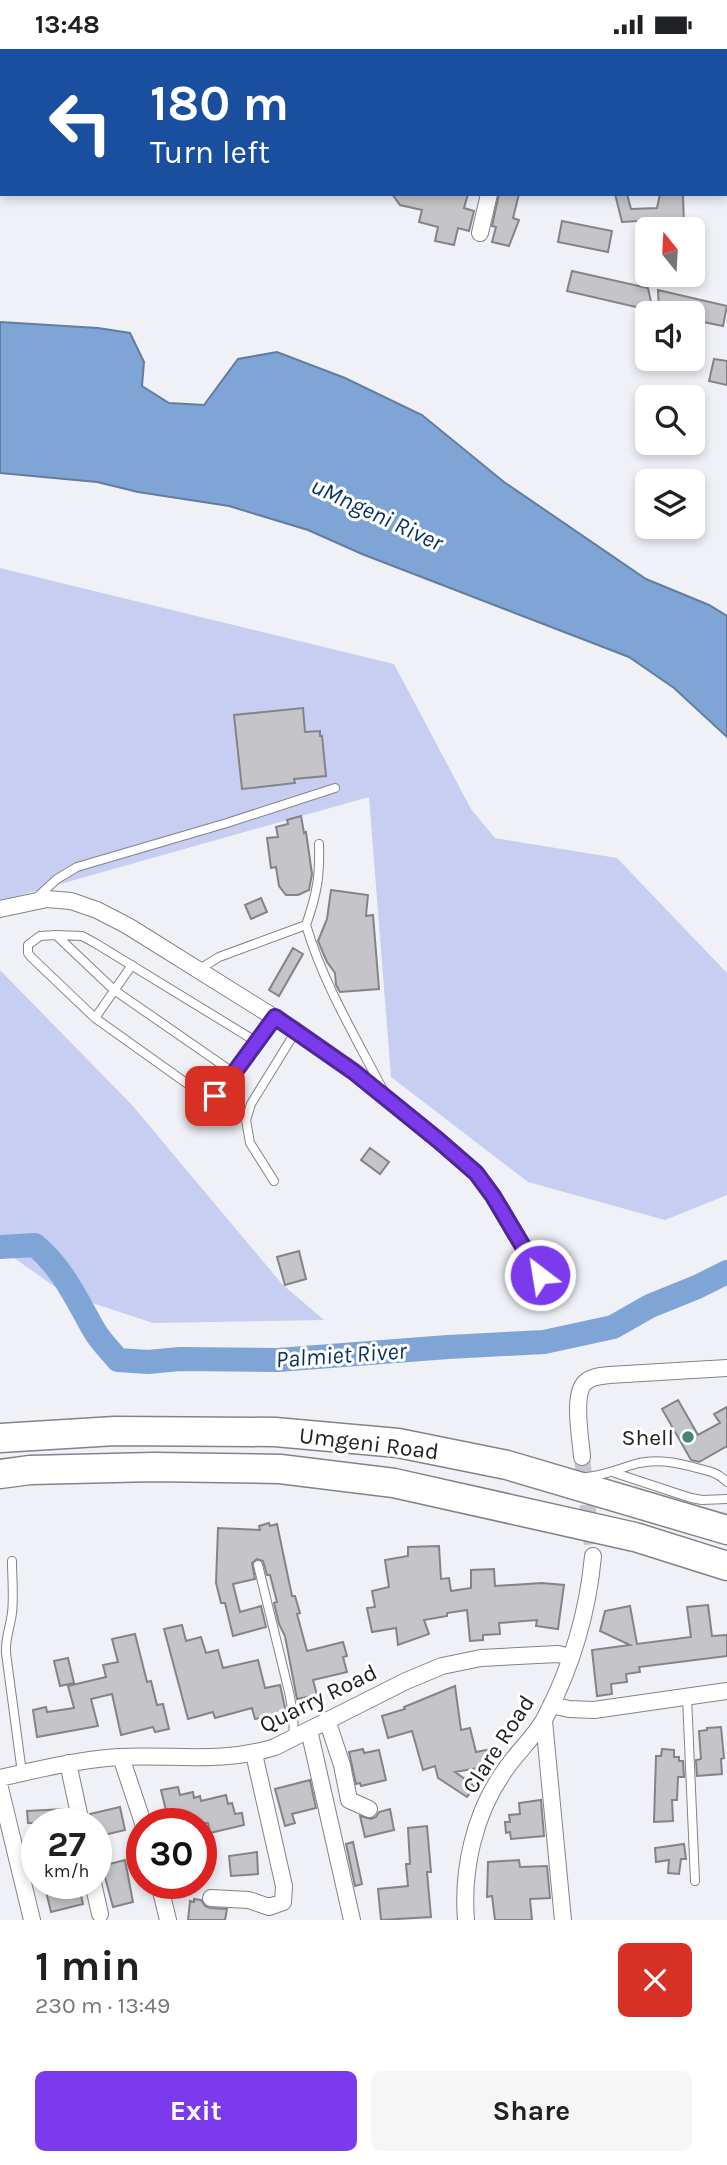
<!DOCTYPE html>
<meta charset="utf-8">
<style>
:root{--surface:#fff;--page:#f6f6f6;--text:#202124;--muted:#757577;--accent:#7c3aed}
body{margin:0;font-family:Karla,sans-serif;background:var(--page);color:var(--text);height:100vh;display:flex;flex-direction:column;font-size:26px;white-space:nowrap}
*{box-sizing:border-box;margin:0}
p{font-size:23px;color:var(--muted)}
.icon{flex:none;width:38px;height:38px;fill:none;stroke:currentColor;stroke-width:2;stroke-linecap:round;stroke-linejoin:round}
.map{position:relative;height:1871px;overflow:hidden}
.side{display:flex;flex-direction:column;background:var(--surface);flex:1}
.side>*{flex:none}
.hud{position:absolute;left:0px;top:0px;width:728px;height:147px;box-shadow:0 4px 10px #0003;background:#1a4fa0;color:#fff;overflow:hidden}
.needle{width:46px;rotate:342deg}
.controls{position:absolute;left:635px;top:168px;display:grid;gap:14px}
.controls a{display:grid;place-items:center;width:70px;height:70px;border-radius:10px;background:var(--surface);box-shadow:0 4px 10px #0003;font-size:35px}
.speed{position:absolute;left:21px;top:1759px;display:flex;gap:14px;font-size:35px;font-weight:700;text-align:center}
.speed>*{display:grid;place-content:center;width:91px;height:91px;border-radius:50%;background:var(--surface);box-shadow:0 4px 10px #0003;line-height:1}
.speed small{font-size:18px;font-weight:400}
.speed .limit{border:10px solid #d22;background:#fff;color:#111}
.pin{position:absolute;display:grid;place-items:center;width:60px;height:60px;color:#fff;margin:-30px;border-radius:14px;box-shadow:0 4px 10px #0006}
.me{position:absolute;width:77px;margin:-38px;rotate:329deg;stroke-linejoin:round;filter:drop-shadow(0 0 5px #0008)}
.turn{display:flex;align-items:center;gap:24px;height:147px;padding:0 35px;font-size:32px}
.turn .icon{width:91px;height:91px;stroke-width:2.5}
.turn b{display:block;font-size:49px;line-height:60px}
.round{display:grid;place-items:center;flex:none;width:74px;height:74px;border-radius:10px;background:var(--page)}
.headline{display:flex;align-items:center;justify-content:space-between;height:119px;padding:0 35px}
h1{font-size:42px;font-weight:700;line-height:52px}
.button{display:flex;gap:14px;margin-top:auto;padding:14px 35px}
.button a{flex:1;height:80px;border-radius:10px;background:var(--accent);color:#fff;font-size:28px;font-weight:700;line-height:80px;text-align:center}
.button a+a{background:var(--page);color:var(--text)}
.status{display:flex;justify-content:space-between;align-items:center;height:49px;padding:0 35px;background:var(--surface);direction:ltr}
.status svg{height:19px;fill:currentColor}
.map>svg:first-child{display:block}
.green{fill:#c7cef1}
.water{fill:#7ea5d5;stroke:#627da0;stroke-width:2}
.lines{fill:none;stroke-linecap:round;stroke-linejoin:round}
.river{stroke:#7ea5d5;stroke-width:24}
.building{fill:#c4c4c9;stroke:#838388;stroke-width:2}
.street-tunnel{stroke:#c6c7cd;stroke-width:16;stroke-dasharray:16 8;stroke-linecap:butt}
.lane-casing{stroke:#828388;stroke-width:10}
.street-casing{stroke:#828388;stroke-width:18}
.highway-casing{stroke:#828388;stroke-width:31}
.lane{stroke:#fff;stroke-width:8}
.street{stroke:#fff;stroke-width:16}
.highway{stroke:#fff;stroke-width:28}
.route-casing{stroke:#51269a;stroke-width:18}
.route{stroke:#7c3aed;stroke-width:12}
.poi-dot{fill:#448574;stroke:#fff;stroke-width:2.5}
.labels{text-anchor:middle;stroke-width:6;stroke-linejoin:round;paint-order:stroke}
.poi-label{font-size:23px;fill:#202123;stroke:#fff;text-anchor:end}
.street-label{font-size:23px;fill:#202123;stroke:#fff}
.water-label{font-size:24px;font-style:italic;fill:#08325e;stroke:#fff}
</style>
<div class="status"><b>13:48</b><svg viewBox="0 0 49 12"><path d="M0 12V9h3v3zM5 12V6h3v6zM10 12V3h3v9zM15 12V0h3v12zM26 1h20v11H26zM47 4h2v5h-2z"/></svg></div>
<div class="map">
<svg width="727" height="1871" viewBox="0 0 727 1871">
<rect width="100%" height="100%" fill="#f0f1f7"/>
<!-- green -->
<path class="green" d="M0,519L394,615L471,760L495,789L617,809L727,924V1146L665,1171L528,1133L391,1028L369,748L0,852Z
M0,921L132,1056L282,1235L324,1271L153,1274L65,1245L0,1199Z"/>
<!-- water -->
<path class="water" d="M0,273L98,279L130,284L144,313L142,337L169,354L204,356L238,310L277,303L345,329L422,366L504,433L646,530L709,556L727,567V688L674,639L629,608L362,505L308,481L229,457L138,443L97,433L0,424Z"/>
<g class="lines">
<!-- river -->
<path class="river" d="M0,1198L35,1196C64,1221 75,1248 94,1281C100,1292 110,1301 118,1311L148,1313L180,1310L278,1311L448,1298L544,1293L613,1278L650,1257L697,1238L727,1223"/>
</g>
<!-- building -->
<path class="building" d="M392,145H468L464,159L474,162L469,182L458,179L454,196L435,192L438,178L419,173L422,161L400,156Z
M499,145H519L513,169L519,171L509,197L492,193L496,178L492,177Z
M615,145H627L631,160L657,159L660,145H683L684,179L657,180L656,171L622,173Z
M562,172L612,182L608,203L558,193Z
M572,222L648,239L653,262L567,242Z
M658,241L727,257L723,277L693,271V264L659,263Z
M714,310L727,312V336L709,332Z
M303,659L305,683L320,682V687H322L326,727L294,730L295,734L242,740L234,666Z
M301,767L304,784L306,783L312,825L309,841L298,846H286L279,837L276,818L271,819L267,789L278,788L276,778L288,775L287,771Z
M331,841L368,846L366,867L373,866L379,940L340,943L336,936L335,924L327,913L318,892L327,870Z
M261,849L267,863L251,870L245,856Z
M293,899L303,905L279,947L269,941Z
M370,1099L389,1113L380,1125L361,1111Z
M299,1202L306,1230L285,1236L277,1208Z
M678,1351L698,1386L720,1374L714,1365L727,1358V1397L699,1413L691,1411L662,1360Z
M269,1474L270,1477L277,1475L292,1547H295L300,1564L297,1565L307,1602L343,1593L347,1607L343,1608L347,1623L313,1631L317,1646L297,1650L285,1587L279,1575L274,1554L277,1553L270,1526H267L263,1512L257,1510L252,1514L255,1530L233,1535L240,1563L261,1557L266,1578L233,1587L225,1554H221L216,1534L218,1479L260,1481L259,1477Z
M439,1497L441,1530L449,1529L451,1542L471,1539V1521L494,1520L495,1537L542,1534L564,1536L558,1580L536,1577L537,1571L499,1574L500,1585L483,1586V1591L470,1592L467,1561L447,1564V1567L424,1571L429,1585L398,1596L396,1579L372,1583L367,1559L375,1558L372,1542L389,1538L385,1511L408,1507V1498Z
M708,1556L712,1587L727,1586V1607L639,1618L640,1623L626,1625L627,1633L611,1635L612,1645L597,1647L592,1601L630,1596L600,1582L605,1562L630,1557L637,1595L691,1588L687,1558Z
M182,1576L186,1592L201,1588L206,1604L218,1601L223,1619L258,1611L265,1639L280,1636L286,1663L255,1670L252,1659L215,1669L213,1663L188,1670L164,1580Z
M135,1585L147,1633L151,1632L157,1656L163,1655L169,1680L155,1683L153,1678L121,1686L112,1645L91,1650L98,1677L37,1688L33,1661L46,1658L47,1663L74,1659L68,1637L106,1628L103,1616L118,1613L112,1590Z
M68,1609L74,1634L60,1637L54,1612Z
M455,1637L461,1681L470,1679L476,1703L491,1700L483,1718L455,1723L475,1737L467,1748L438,1729L435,1717L423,1721L412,1682L388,1689L382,1667L405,1660L404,1658Z
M721,1678L724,1709L721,1710L722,1725L697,1727L696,1711L701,1710L699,1682L707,1681V1679Z
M363,1700L364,1704L379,1701L386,1731L361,1737L360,1734L356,1735L349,1703Z
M662,1700L674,1701V1708H679V1712H683L684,1728H678L677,1751H672L673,1772L654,1773L656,1707H661Z
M310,1731L316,1759L292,1765L295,1774L285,1777L275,1740Z
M178,1738L180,1746L193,1743L194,1749L200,1747L201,1752L226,1746L228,1755L232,1754L235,1765L242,1764L244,1776L210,1784L208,1774H169L161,1741Z
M541,1751L544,1787L511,1790L510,1783L506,1784L505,1773H510L509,1766L520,1765L519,1754Z
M120,1758L125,1781L96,1788V1774H91L90,1765Z
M65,1760V1774H28L27,1762Z
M390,1760L394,1781L365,1788L360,1767L371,1770L376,1768L379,1763Z
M427,1777L431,1823H427L431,1868L381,1871L378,1840L408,1837L406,1815H410L408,1779Z
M353,1793L362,1835L355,1837L346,1795Z
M684,1795L686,1810H681L679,1825L668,1824L669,1811L656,1813L655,1799Z
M257,1803L258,1825L231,1827L229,1807Z
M125,1811L133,1853L113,1858L102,1817Z
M519,1811L520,1818L547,1817L550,1849L530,1850L532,1871H495L492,1847L487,1848L488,1813Z
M44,1834H78L83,1855L51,1863Z
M194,1850L201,1851L205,1857L210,1859L227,1860L225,1871H188L190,1852L194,1853Z"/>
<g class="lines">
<!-- street-tunnel -->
<path class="street-tunnel" d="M582,1408L593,1507"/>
<!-- lane casing -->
<g class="lane-casing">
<path id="lane" d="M35,850L57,830L77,818L227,774L335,739
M306,876C323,934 355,987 383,1041
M56,886L82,887L95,894L257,993
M198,921L219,908L306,876C317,845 320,827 319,795
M95,969L132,916
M234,1024L114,941L56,886L40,887L28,896V904L31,908L95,969L196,1041C205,1045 211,1049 220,1043L275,968
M274,1132L250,1094L246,1071L251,1055L296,982
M615,1424L691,1449L702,1451L727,1450
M587,1428C607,1426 620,1419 639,1414C657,1410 676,1413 693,1418C707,1422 716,1422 727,1433
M12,1512C12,1529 14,1547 12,1564C10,1579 5,1590 6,1604L22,1724
M258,1516L289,1643L293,1664L294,1689
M687,1648L695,1832"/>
</g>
<!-- street casing -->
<g class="street-casing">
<path id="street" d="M327,0L331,2
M408,2V0
M479,2V0
M726,29H727
M480,184L489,145
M0,860L47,850L71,852L97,861L128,877L296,982L353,1022L438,1091L476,1124L493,1147L540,1226
M582,1408C581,1390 571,1342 587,1332C593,1327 601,1327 609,1326L727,1319
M551,1656L569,1660L594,1661L727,1642
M327,1671L342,1716L349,1751L369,1760
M544,1672L563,1871
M309,1681L352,1871
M121,1708L143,1774
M68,1714L81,1774
M0,1729C39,1720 78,1711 118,1708C171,1705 223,1715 275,1698L406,1632L442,1617L481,1609L558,1605L570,1608
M0,1739L32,1871
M93,1834L100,1865
M159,1834L168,1871
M211,1849L249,1851L269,1858L283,1853L284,1837L254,1705
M466,1871C462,1821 474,1766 503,1724C515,1705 534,1689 545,1669C571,1619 588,1562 593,1507"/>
</g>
<!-- highway casing -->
<g class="highway-casing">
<path id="highway" d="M0,1389L115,1382L275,1383L398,1394L507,1416L727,1481
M0,1425L30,1421L154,1418L280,1420L394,1434L635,1488L727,1517"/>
</g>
<!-- lane -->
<use href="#lane" class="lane"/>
<!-- street -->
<use href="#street" class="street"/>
<!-- highway -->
<use href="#highway" class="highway"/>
</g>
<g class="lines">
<!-- route casing -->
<g class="route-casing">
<path id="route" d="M215,1047L220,1043L275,968L354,1023L438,1091L476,1124L493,1147L540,1226"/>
</g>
<!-- route -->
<use href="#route" class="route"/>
</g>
<!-- markers -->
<circle class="poi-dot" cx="688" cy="1388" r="7"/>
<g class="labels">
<!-- poi labels -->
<g class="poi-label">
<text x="674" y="1396">Shell</text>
</g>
<!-- street labels -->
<g class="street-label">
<text transform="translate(369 1394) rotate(7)" y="8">Umgeni Road</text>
<text transform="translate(318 1649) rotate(-26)" y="8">Quarry Road</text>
<text transform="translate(498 1695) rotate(-57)" y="8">Clare Road</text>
</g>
<!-- water labels -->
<g class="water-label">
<text transform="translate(377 465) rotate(25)" y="8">uMngeni River</text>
<text transform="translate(341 1306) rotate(-4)" y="8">Palmiet River</text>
</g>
</g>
</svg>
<div class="controls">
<a><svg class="needle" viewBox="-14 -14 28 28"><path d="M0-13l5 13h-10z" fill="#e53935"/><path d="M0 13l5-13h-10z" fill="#757577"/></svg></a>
<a><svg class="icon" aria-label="sound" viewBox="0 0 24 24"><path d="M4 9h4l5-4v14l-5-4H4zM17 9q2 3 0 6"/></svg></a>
<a><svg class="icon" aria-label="search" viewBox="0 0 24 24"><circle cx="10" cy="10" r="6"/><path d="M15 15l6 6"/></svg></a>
<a><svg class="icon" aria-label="layers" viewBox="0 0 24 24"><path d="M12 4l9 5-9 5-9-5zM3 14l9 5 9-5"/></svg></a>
</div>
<div class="speed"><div>27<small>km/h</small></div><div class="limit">30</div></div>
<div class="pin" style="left:215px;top:1047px;background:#d93025"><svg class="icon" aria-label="arrive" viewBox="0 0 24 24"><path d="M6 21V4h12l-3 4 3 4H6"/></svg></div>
<svg class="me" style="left:540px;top:1226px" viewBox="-20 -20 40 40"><circle r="17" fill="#7c3aed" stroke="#fff" stroke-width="3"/><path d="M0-11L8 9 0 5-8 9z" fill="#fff"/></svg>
<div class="hud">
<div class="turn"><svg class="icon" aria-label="left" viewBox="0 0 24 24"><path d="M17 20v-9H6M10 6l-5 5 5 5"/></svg><div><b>180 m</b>Turn left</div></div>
</div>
</div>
<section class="side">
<div class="headline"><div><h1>1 min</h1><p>230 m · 13:49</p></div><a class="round" style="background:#d93025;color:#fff"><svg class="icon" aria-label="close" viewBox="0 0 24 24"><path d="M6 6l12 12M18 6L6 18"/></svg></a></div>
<div class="button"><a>Exit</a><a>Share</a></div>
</section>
